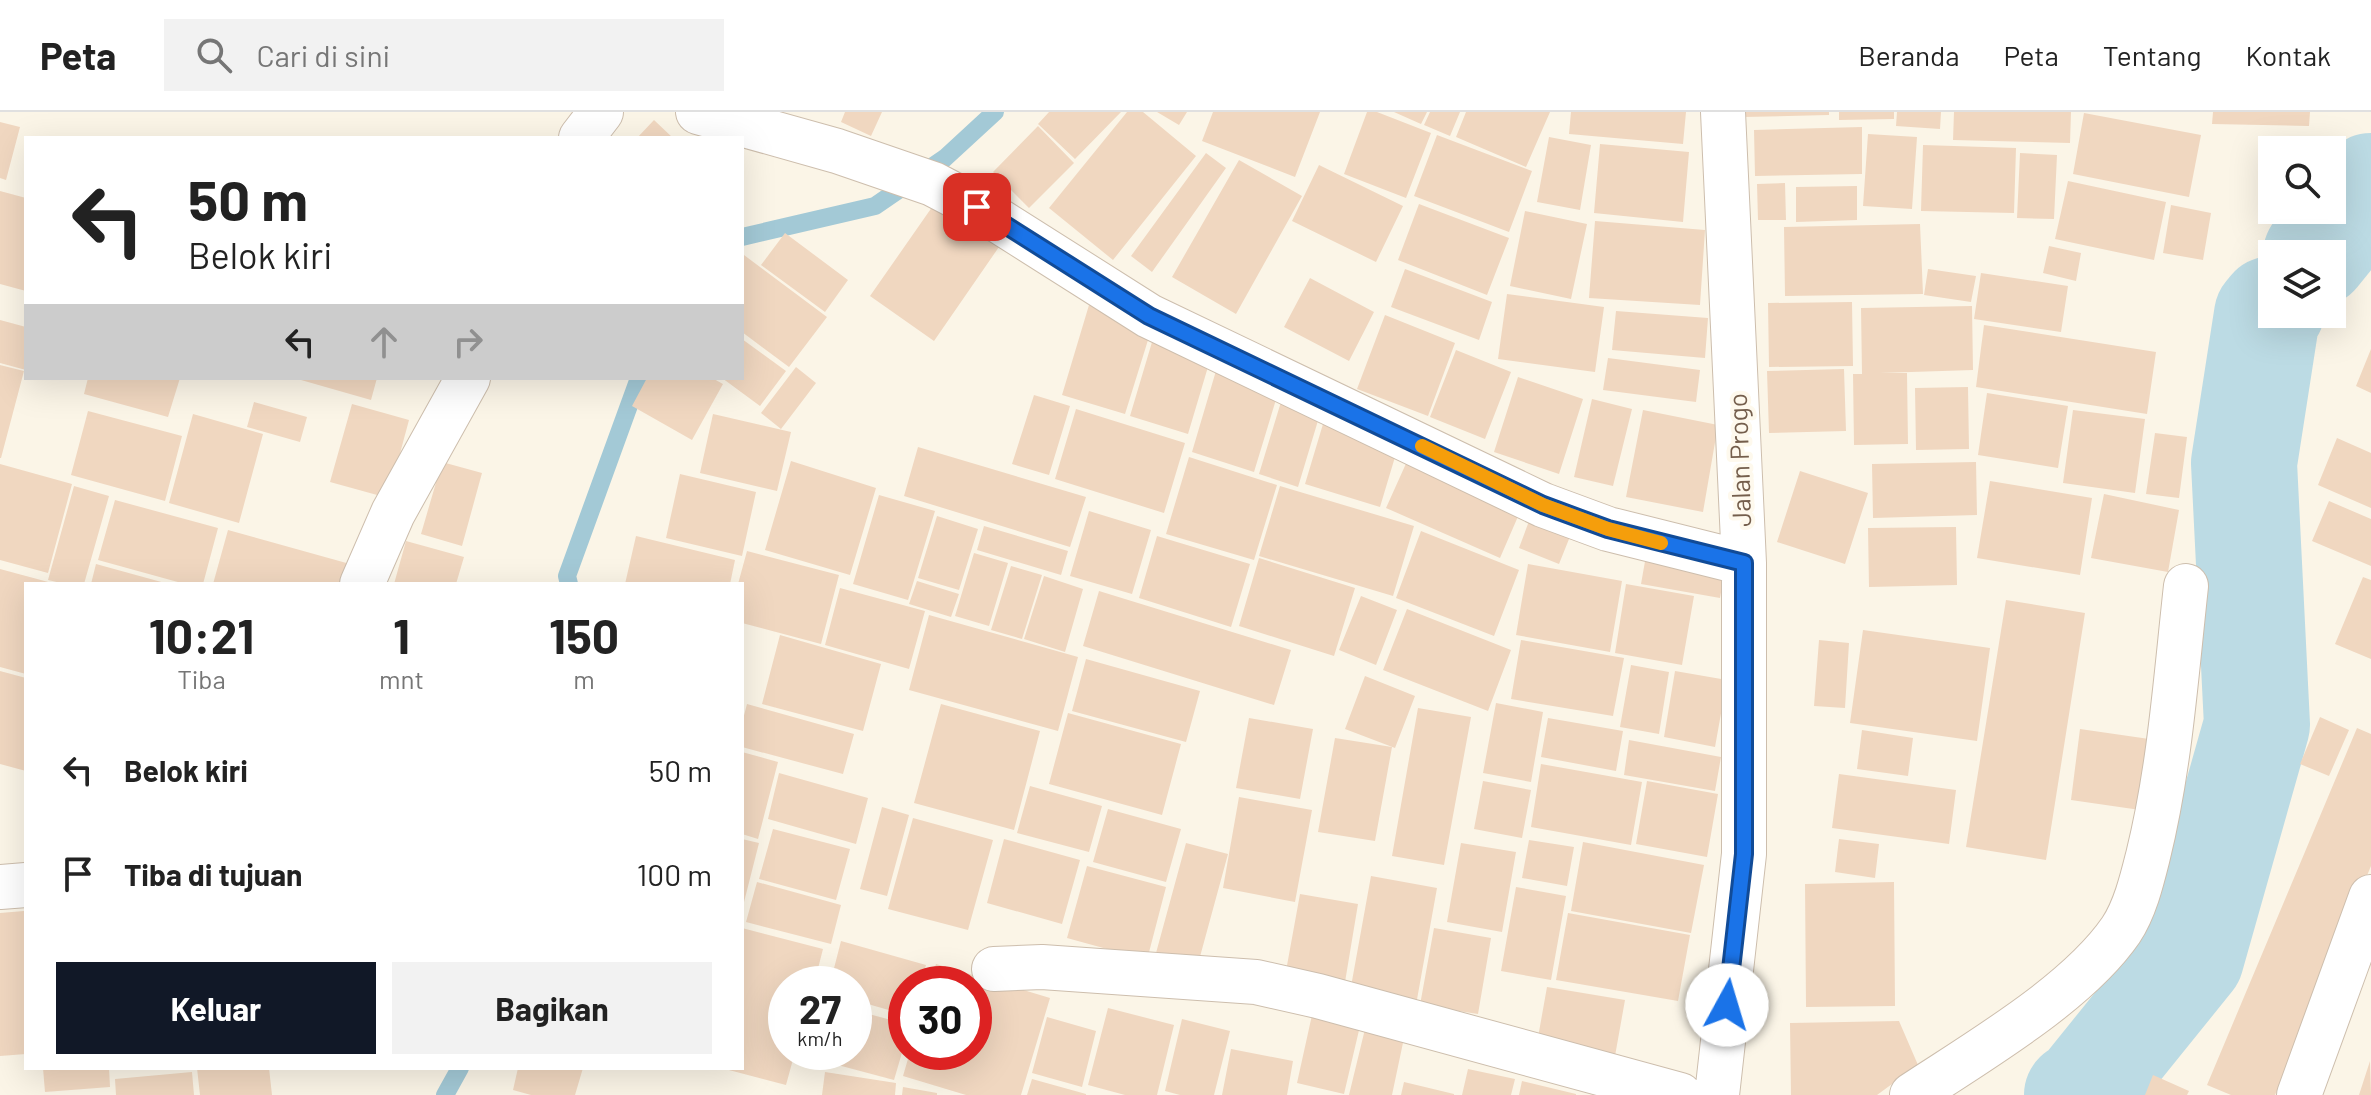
<!DOCTYPE html>
<html lang="id">
<style>
:root{--surface:#fff;--page:#f2f2f2;--text:#222;--muted:#767676;--line:#e0e0e0;--accent:#111827}
body{margin:0;font-family:Barlow,sans-serif;background:var(--page);color:var(--text);height:100vh;display:flex;flex-direction:column;font-size:30px;white-space:nowrap}
*{box-sizing:border-box;margin:0}
p{font-size:26px;color:var(--muted)}
.icon{flex:none;width:44px;height:44px;fill:none;stroke:currentColor;stroke-width:2;stroke-linecap:round;stroke-linejoin:round}
.map{position:relative;flex:1;overflow:hidden}
.panel{position:absolute;left:24px;top:470px;width:720px;height:488px;display:flex;flex-direction:column;background:var(--surface);border-radius:0px;box-shadow:0 8px 32px #0002}
.panel>*{flex:none}
.banner{position:absolute;left:24px;top:24px;width:720px;height:244px;border-radius:0px;box-shadow:0 8px 32px #0002;background:#fff;color:var(--text);overflow:hidden}
.tools{position:absolute;left:2258px;top:24px;display:grid;gap:16px}
.tools a{display:grid;place-items:center;width:88px;height:88px;border-radius:0px;background:var(--surface);box-shadow:0 8px 32px #0002;font-size:40px}
.speed{position:absolute;left:768px;top:854px;display:flex;gap:16px;font-size:40px;font-weight:700;text-align:center}
.speed>*{display:grid;place-content:center;width:104px;height:104px;border-radius:50%;background:var(--surface);box-shadow:0 8px 32px #0002;line-height:1}
.speed small{font-size:20px;font-weight:400}
.speed .limit{border:12px solid #d22;background:#fff;color:#111}
.pin{position:absolute;display:grid;place-items:center;width:68px;height:68px;color:#fff;margin:-34px;border-radius:16px;box-shadow:0 4px 12px #0006}
.me{position:absolute;width:88px;margin:-44px;rotate:6deg;stroke-linejoin:round;filter:drop-shadow(0 0 6px #0008)}
.turn{display:flex;align-items:center;gap:28px;height:168px;padding:0 32px;font-size:36px}
.turn .icon{width:104px;height:104px;stroke-width:2.5}
.turn b{display:block;font-size:56px;line-height:68px}
.lanes{display:flex;align-items:center;height:76px;padding:0 32px;background:#0003;justify-content:center;gap:40px;direction:ltr}
.lanes .off{opacity:.35}
.eta{display:flex;justify-content:space-evenly;align-items:center;height:136px;text-align:center}
.eta b{font-size:48px;font-weight:700;line-height:56px}
.action{display:flex;gap:16px;margin-top:auto;padding:16px 32px}
.action a{flex:1;height:92px;border-radius:0px;background:var(--accent);color:#fff;font-size:32px;font-weight:700;line-height:92px;text-align:center}
.action a+a{background:var(--page);color:var(--text)}
ul{padding:0;list-style:none}
li{display:flex;align-items:center;gap:24px;height:104px;padding:0 32px}
li div{flex:1}
li b{display:block;font-size:30px}
li em{font-style:normal}
header{display:flex;align-items:center;gap:48px;box-sizing:border-box;height:112px;padding:0 40px;background:var(--surface);border-bottom:2px solid var(--line)}
header strong{font-size:38px}
nav{display:flex;gap:44px;margin-inline-start:auto;font-size:28px}
.search{width:560px;height:72px;background:var(--page);display:flex;align-items:center;gap:20px;box-sizing:border-box;padding:0 28px;border-radius:0px;color:var(--muted);font-size:30px}
.map>svg:first-child{display:block}
.lines{fill:none;stroke-linecap:round;stroke-linejoin:round}
.stream{stroke:#a3c9d6;stroke-width:18}
.river{stroke:#bcdbe4;stroke-width:106}
.building{fill:#f0d7c0}
.street-casing{stroke:#cdbead;stroke-width:46}
.street{stroke:#fff;stroke-width:44}
.route-casing{stroke:#114b97;stroke-width:20}
.route{stroke:#1a73e8;stroke-width:14}
.slow{stroke:#f59e0b;stroke-width:14}
.labels{text-anchor:middle;stroke-width:8;stroke-linejoin:round;paint-order:stroke}
.street-label{font-size:26px;fill:#745e4c;stroke:#fef9ed}
</style>
<header>
<strong>Peta</strong>
<div class="search"><svg class="icon" aria-label="search" viewBox="0 0 24 24"><circle cx="10" cy="10" r="6"/><path d="M15 15l6 6"/></svg>Cari di sini</div>
<nav><a>Beranda</a><a>Peta</a><a>Tentang</a><a>Kontak</a></nav>
</header>
<div class="map">
<svg width="2371" height="983" viewBox="0 0 2371 983">
<rect width="100%" height="100%" fill="#fbf5e7"/>
<g class="lines">
<!-- stream -->
<path class="stream" d="M742,125L875,94L945,46L995,0
M569,472L567,464L639,266
M445,983L460,956"/>
<!-- river -->
<path class="river" d="M2316,142L2371,74
M2077,983L2082,981L2191,846L2257,613L2244,351L2267,203L2272,197"/>
</g>
<!-- building -->
<path class="building" d="M845,0H882L871,24L841,10Z
M1049,0H1121L1075,47L1038,12Z
M1127,0H1143L1196,44L1113,148L1049,96Z
M1157,0H1187L1179,13Z
M1213,0H1320L1295,65L1202,29Z
M1367,0H1377L1431,21L1406,86L1344,62Z
M1394,0H1427L1421,12Z
M1430,0H1460L1450,24L1424,13Z
M1466,0H1550L1526,55L1456,25Z
M1571,0H1686L1683,32L1569,22Z
M1743,0H1829V3L1743,5Z
M1839,0H1894V7L1839,8Z
M1897,0H1941L1940,17L1896,14Z
M1954,0H2071L2070,31L1953,28Z
M2213,0H2310L2309,14L2212,12Z
M2084,1L2201,23L2189,85L2073,62Z
M654,8L673,26H637Z
M0,10L20,15L6,68L0,66Z
M1038,14L1074,51L1029,96L993,60Z
M1862,15V62L1755,64L1754,18Z
M1868,22L1917,25L1912,97L1863,94Z
M1437,23L1532,59L1509,120L1414,84Z
M1549,25L1591,33L1580,98L1537,90Z
M1600,32L1689,40L1683,110L1594,101Z
M1923,33L2016,36L2014,101L1921,99Z
M1206,41L1226,56L1152,160L1131,144Z
M2020,41L2057,43L2054,107L2017,106Z
M1239,48L1302,84L1236,202L1172,165Z
M1319,53L1403,94L1376,150L1292,109Z
M2068,69L2166,90L2154,148L2055,127Z
M1785,71L1786,108H1758L1757,72Z
M1857,74V108L1796,110V75Z
M0,79L26,86V179L0,172Z
M937,88L1001,132L934,229L870,184Z
M1419,92L1509,126L1487,183L1398,148Z
M2171,93L2211,101L2203,148L2163,141Z
M1525,99L1587,112L1571,187L1510,174Z
M1595,109L1705,118L1700,193L1589,186Z
M1920,112L1923,182L1785,184L1784,115Z
M785,121L848,168L825,200L761,153Z
M2049,134L2081,141L2076,169L2043,161Z
M744,143L827,205L789,255L742,220V146Z
M1405,157L1492,190L1479,228L1391,195Z
M1928,157L1976,164L1971,190L1924,183Z
M1981,161L2068,174L2061,220L1974,207Z
M1310,166L1374,200L1349,249L1284,215Z
M1507,182L1604,195L1595,260L1498,247Z
M1852,190L1853,254L1769,255L1768,191Z
M1089,193L1153,212L1125,302L1062,283Z
M1972,194L1973,258L1880,261H1907L1908,332L1854,333L1853,262H1862L1861,196Z
M1616,199L1708,206L1705,246L1612,238Z
M1385,203L1455,231L1428,304L1357,277Z
M0,208L26,215V258L0,251Z
M1984,213L2156,240L2147,302L1976,275Z
M1155,220L1213,238L1188,322L1130,304Z
M742,227L786,259L760,294L722,266H742Z
M2371,237V281L2356,274Z
M1456,238L1511,260L1485,327L1430,305Z
M1608,246L1700,258L1696,290L1603,278Z
M1218,252L1281,271L1254,360L1192,340Z
M0,253L24,259L1,346H0Z
M796,255L816,271L781,317L761,301Z
M1844,257L1846,319L1769,321L1767,259Z
M1518,265L1583,287L1559,362L1494,340Z
M88,266H180L168,305L84,282Z
M294,266H377L371,288Z
M647,266H712L723,272L692,328L632,294Z
M1968,275L1969,337L1916,338L1915,276Z
M1284,280L1323,292L1298,375L1259,362Z
M1987,281L2068,294L2058,356L1978,343Z
M1034,283L1070,294L1049,363L1012,352Z
M1592,287L1632,297L1613,374L1574,365Z
M254,290L307,305L300,330L247,315Z
M352,292L409,308L388,386L330,370Z
M1076,297L1185,331L1164,401L1055,367Z
M1643,298L1718,313L1703,400L1626,385Z
M2073,298L2145,307L2135,381L2063,371Z
M88,299L182,324L165,389L71,363Z
M193,302L263,322L239,411L169,391Z
M713,302L791,320L777,379L700,361Z
M1326,302L1401,325L1380,395L1305,372Z
M2155,321L2187,325L2179,386L2146,382Z
M2337,326L2371,341V396L2318,373Z
M918,335L1086,385L1070,435L904,384Z
M1413,336L1526,386L1500,446L1386,396Z
M1189,345L1277,373L1254,448L1166,422Z
M791,349L876,376L850,463L765,438Z
M442,350L482,361L462,434L421,422Z
M1976,350L1977,403L1873,406L1872,352Z
M0,352L72,372L48,461L0,448Z
M1800,359L1868,381L1845,452L1777,430Z
M680,362L756,380L742,444L666,426Z
M1990,369L2092,386L2080,463L1977,446Z
M74,374L109,384L84,472H65L48,468Z
M1280,374L1414,414L1393,484L1259,444Z
M2104,382L2179,398L2168,460L2091,446Z
M879,383L935,399L908,488L853,472Z
M115,388L218,416L203,472H185L98,448Z
M2329,389L2371,407V454L2312,429Z
M1089,399L1151,418L1132,482L1070,464Z
M1532,401L1573,417L1559,452L1519,436Z
M937,404L978,417L959,478L918,466Z
M984,414L1068,439L1061,463L977,438Z
M1956,415L1957,473L1869,475L1868,416Z
M228,418L350,452L345,472H213Z
M1421,419L1519,458L1494,524L1396,486Z
M636,424L735,448L730,472H625Z
M1157,424L1250,452L1231,515L1139,486Z
M406,429L464,445L456,472H394Z
M1647,438L1726,452L1720,486L1641,472Z
M747,439L839,463L821,532L742,511V472H738Z
M974,441L1008,451L989,514L955,504Z
M1259,446L1355,476L1334,544L1239,514Z
M96,452L165,471V472H91Z
M1528,452L1622,469L1610,540L1516,523Z
M1011,454L1042,463L1022,527L991,518Z
M0,457L52,471L26,472V562L0,555Z
M1044,464L1083,477L1065,540L1024,527Z
M2363,465L2371,468V547L2335,532Z
M917,469L959,482L951,505L909,492Z
M1626,472L1694,484L1682,553L1615,541Z
M840,476L925,499L909,557L825,533Z
M1099,479L1291,538L1274,593L1083,534Z
M1361,484L1397,498L1376,553L1339,538Z
M2006,488L2085,501L2046,748L1966,735Z
M1407,497L1511,538L1488,599L1383,558Z
M929,503L1078,545L1058,619L909,578Z
M1863,518L1990,536L1977,629L1850,611Z
M780,523L881,552L863,619L762,592Z
M1521,528L1624,546L1613,604L1511,587Z
M1819,528L1849,531L1845,596L1814,594Z
M1086,547L1200,579L1186,630L1072,599Z
M1631,553L1669,560L1659,622L1620,615Z
M0,559L26,566V659L0,652Z
M1675,559L1727,568L1715,635L1664,625Z
M1365,564L1415,584L1395,636L1345,617Z
M1496,591L1543,600L1531,670L1483,661Z
M747,592L854,622L843,662L742,635V611Z
M941,592L1040,619L1014,718L914,691Z
M1418,596L1471,605L1444,753L1392,744Z
M1068,601L1181,632L1162,703L1049,672Z
M2320,605L2349,618L2329,664L2300,652Z
M1249,606L1313,617L1300,687L1236,676Z
M1548,606L1623,619L1616,659L1541,645Z
M2357,616L2371,622V754L2275,983H2231L2207,973Z
M2080,617L2163,629L2154,700L2071,688Z
M1862,618L1913,626L1908,664L1857,657Z
M1335,626L1392,635L1375,729L1318,720Z
M1629,628L1721,645L1715,679L1624,663Z
M742,640L778,650L758,727L742,722Z
M1541,652L1642,670L1631,733L1531,715Z
M779,661L868,686L856,732L768,707Z
M1839,662L1956,678L1949,732L1832,716Z
M1483,669L1531,678L1522,726L1474,717Z
M1647,669L1718,682L1707,745L1636,732Z
M1030,674L1102,694L1089,740L1017,721Z
M1239,685L1312,698L1295,790L1223,776Z
M882,695L909,703L887,784L860,777Z
M1108,697L1181,717L1166,770L1093,750Z
M913,706L993,728L968,818L888,797Z
M773,717L850,737L836,788L759,767Z
M742,727L759,731L743,794H742Z
M1004,727L1080,748L1062,812L987,791Z
M1839,727L1879,732L1875,766L1835,760Z
M1529,728L1574,735L1567,774L1522,766Z
M1583,730L1704,753L1691,821L1571,799Z
M1186,731L1228,742L1198,852L1156,841Z
M1461,731L1516,740L1502,820L1447,810Z
M1087,754L1166,775L1147,848L1067,826Z
M1371,764L1437,776L1416,893L1350,880Z
M757,770L841,793L831,832L746,810Z
M1894,770L1895,894L1806,895L1805,772Z
M1516,775L1566,784L1551,868L1501,859Z
M1300,782L1358,792L1345,870L1286,859Z
M24,799L26,942L0,944V801Z
M1568,801L1690,823L1678,889L1556,868Z
M742,816L823,837L814,872H786V940H795L786,973L725,957L742,956Z
M1434,816L1491,826L1478,902L1420,893Z
M841,829L926,853L921,872H906V903L854,888V872H830Z
M936,852L1050,886L1021,983H966L903,964L910,940H974V872H930Z
M1547,875L1625,888L1615,944L1537,931Z
M1108,896L1174,913L1157,983H1125L1088,973Z
M854,898L906,912V927L894,968L804,944L805,940H854Z
M1312,903L1360,914L1344,982L1297,971Z
M1047,905L1096,919L1082,975L1032,961Z
M1182,907L1230,919L1214,983H1180L1165,979Z
M1899,909L1918,953L1877,983H1791L1790,911Z
M1365,917L1404,926L1392,983H1349Z
M1231,937L1293,949L1287,983H1222Z
M2370,949L2371,983H2359Z
M43,956H109L110,975L45,980Z
M197,956H269L272,983H200Z
M518,956H583L575,983H531L513,978Z
M1468,957L1515,967L1511,983H1462Z
M192,960L194,983H116L115,967Z
M825,960L896,971L895,983H822Z
M2153,963L2189,979L2187,983H2145Z
M1032,967L1086,982V983H1027Z
M1522,969L1576,982V983H1519Z
M1404,970L1454,982V983H1401Z
M903,975L937,981V983H902Z"/>
<g class="lines">
<!-- street casing -->
<g class="street-casing">
<path id="street" d="M698,0L837,39L933,72L977,95L1149,204L1543,393L1608,417L1744,451
M581,26L601,0
M362,472L393,401L468,266
M0,775L26,773
M994,857L1042,855L1256,870L1318,884L1680,983
M1717,983L1744,742V451L1723,0
M1912,983C1977,940 2077,882 2121,818C2135,797 2142,768 2148,744C2170,655 2176,564 2186,474
M2299,983L2371,785"/>
</g>
<!-- street -->
<use href="#street" class="street"/>
</g>
<g class="lines">
<!-- route casing -->
<g class="route-casing">
<path id="route" d="M977,95L1149,204L1543,393L1608,417L1744,451V742L1727,893"/>
</g>
<!-- route -->
<use href="#route" class="route"/>
<!-- slow -->
<path class="slow" d="M1422,334L1543,393L1608,417L1661,431"/>
</g>
<g class="labels">
<!-- street labels -->
<g class="street-label">
<text transform="translate(1740 348) rotate(-92)" y="9">Jalan Progo</text>
</g>
</g>
</svg>
<div class="tools">
<a><svg class="icon" aria-label="search" viewBox="0 0 24 24"><circle cx="10" cy="10" r="6"/><path d="M15 15l6 6"/></svg></a>
<a><svg class="icon" aria-label="layers" viewBox="0 0 24 24"><path d="M12 4l9 5-9 5-9-5zM3 14l9 5 9-5"/></svg></a>
</div>
<div class="speed"><div>27<small>km/h</small></div><div class="limit">30</div></div>
<div class="pin" style="left:977px;top:95px;background:#d93025"><svg class="icon" aria-label="arrive" viewBox="0 0 24 24"><path d="M6 21V4h12l-3 4 3 4H6"/></svg></div>
<svg class="me" style="left:1727px;top:893px" viewBox="-20 -20 40 40"><circle r="19" fill="#fff"/><path d="M0-13L10 11 0 6-10 11z" fill="#1a73e8"/></svg>
<div class="banner">
<div class="turn"><svg class="icon" aria-label="left" viewBox="0 0 24 24"><path d="M17 20v-9H6M10 6l-5 5 5 5"/></svg><div><b>50 m</b>Belok kiri</div></div>
<div class="lanes"><svg class="icon" aria-label="left" viewBox="0 0 24 24"><path d="M17 20v-9H6M10 6l-5 5 5 5"/></svg><svg class="icon off" aria-label="ahead" viewBox="0 0 24 24"><path d="M12 20V5M6 11l6-6 6 6"/></svg><svg class="icon off" aria-label="right" viewBox="0 0 24 24"><path d="M7 20v-9h11M14 6l5 5-5 5"/></svg></div>
</div>
<section class="panel">
<div class="eta">
<div><b>10:21</b><p>Tiba</p></div>
<div><b>1</b><p>mnt</p></div>
<div><b>150</b><p>m</p></div>
</div>
<ul>
<li><svg class="icon" aria-label="left" viewBox="0 0 24 24"><path d="M17 20v-9H6M10 6l-5 5 5 5"/></svg><div><b>Belok kiri</b></div><em>50 m</em></li>
<li><svg class="icon" aria-label="arrive" viewBox="0 0 24 24"><path d="M6 21V4h12l-3 4 3 4H6"/></svg><div><b>Tiba di tujuan</b></div><em>100 m</em></li>
</ul>
<div class="action"><a>Keluar</a><a>Bagikan</a></div>
</section>
</div>
